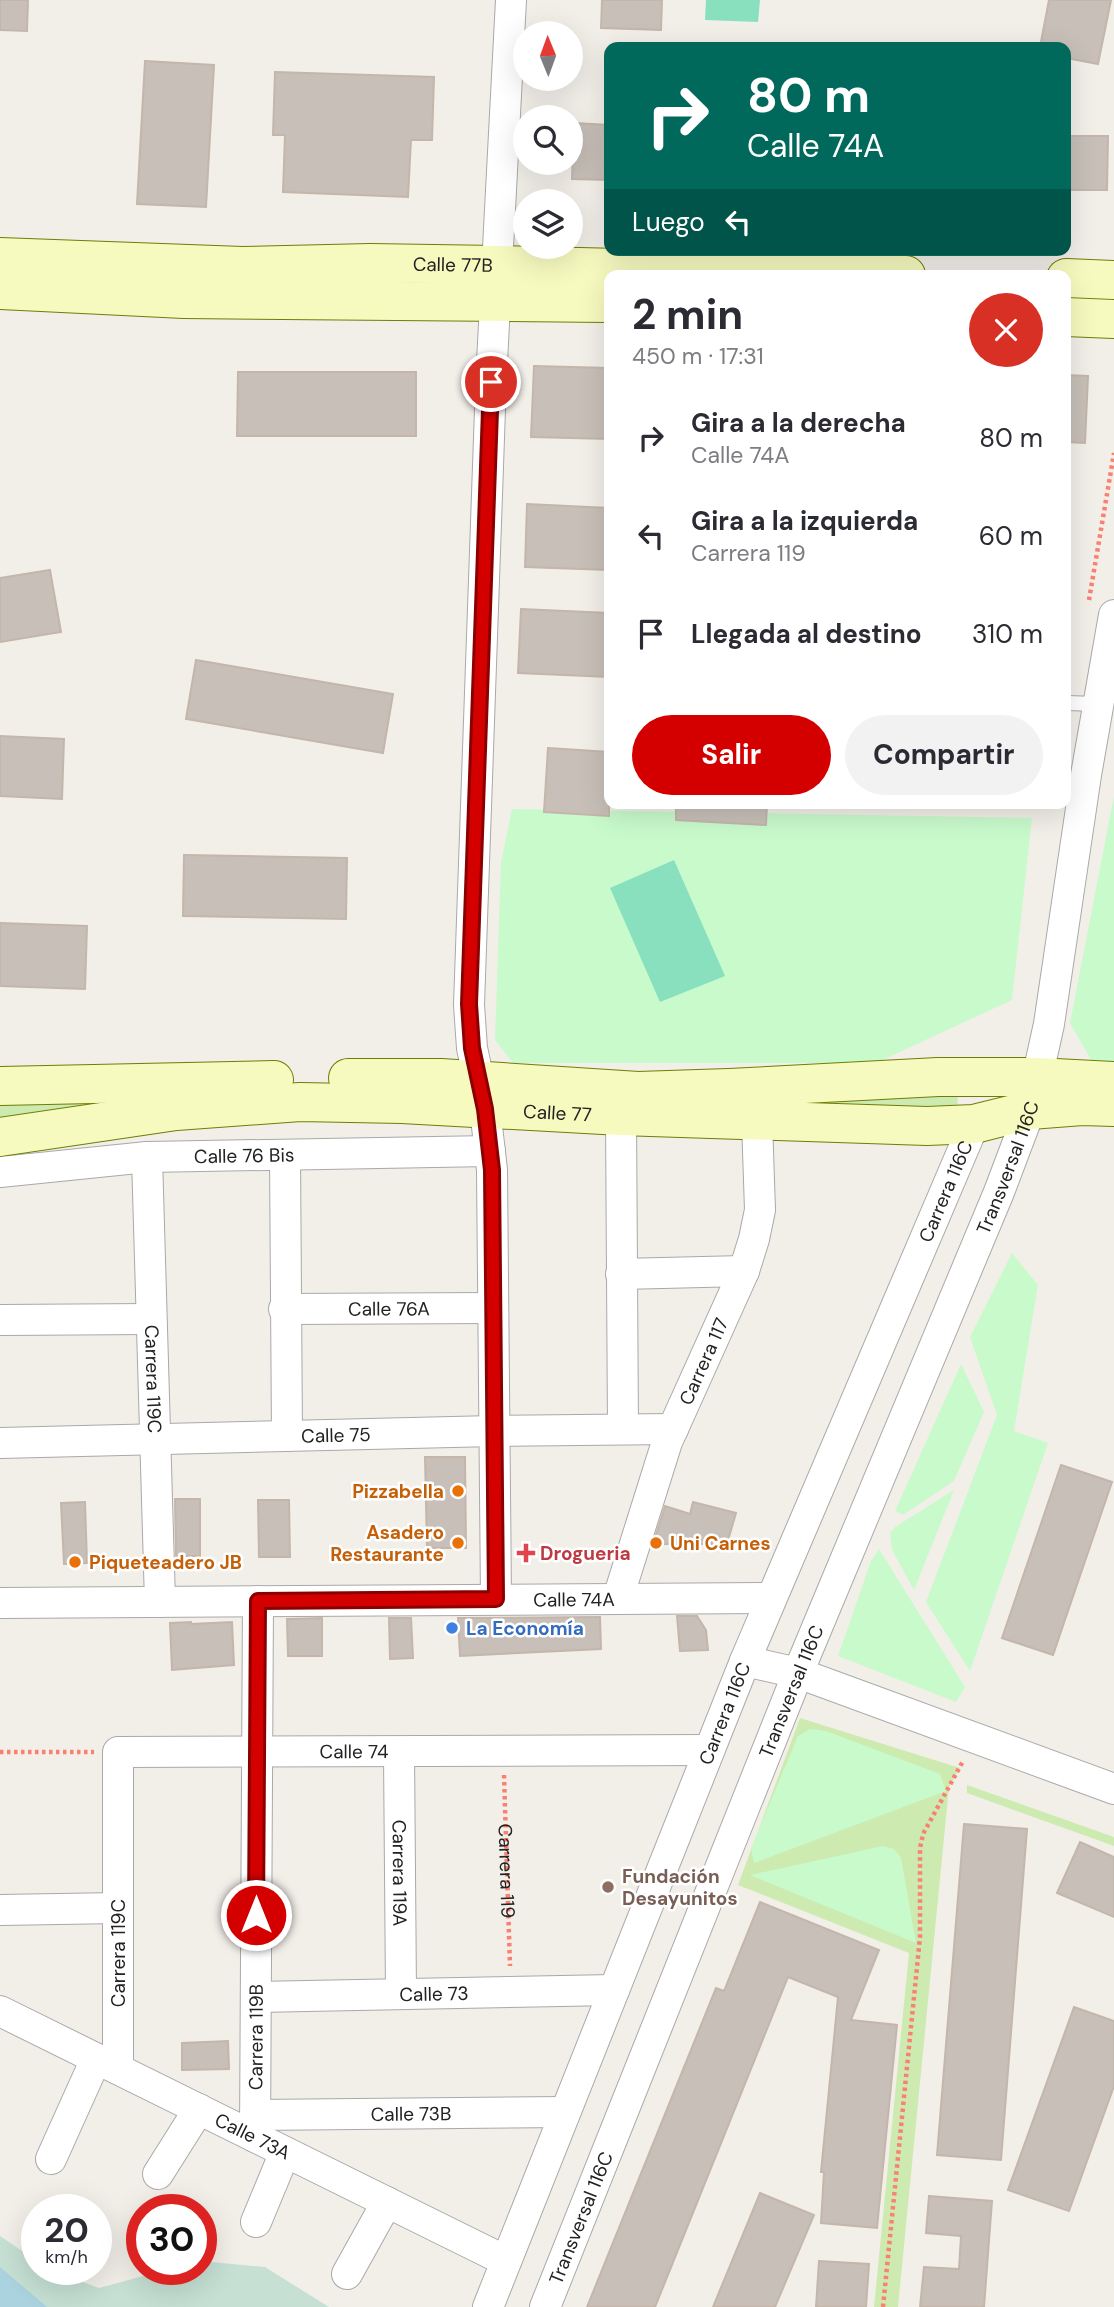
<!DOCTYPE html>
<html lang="es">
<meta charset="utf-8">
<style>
:root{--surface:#fff;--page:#f2f2f3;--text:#2b2b33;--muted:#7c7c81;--accent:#d40000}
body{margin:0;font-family:"DM Sans",sans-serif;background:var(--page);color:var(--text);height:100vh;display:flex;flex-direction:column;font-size:26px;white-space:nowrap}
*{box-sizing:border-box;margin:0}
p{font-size:23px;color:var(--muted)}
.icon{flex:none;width:38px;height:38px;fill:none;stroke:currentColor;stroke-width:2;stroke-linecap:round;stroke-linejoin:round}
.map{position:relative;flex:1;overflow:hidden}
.side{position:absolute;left:604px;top:270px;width:467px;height:539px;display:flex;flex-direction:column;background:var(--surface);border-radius:14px;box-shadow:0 7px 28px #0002}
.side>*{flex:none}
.hud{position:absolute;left:604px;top:42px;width:467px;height:214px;border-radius:14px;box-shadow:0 7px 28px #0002;background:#00695c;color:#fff;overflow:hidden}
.needle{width:46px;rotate:359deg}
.fabs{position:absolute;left:513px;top:21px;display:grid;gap:14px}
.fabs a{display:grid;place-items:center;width:70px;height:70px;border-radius:50%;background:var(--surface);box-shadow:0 7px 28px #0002;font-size:35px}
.speed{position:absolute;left:21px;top:2194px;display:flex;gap:14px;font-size:35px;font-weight:700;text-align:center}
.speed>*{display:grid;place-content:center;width:91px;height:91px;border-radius:50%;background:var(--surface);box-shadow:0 7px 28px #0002;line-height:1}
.speed small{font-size:18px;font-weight:400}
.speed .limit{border:10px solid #d22;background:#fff;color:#111}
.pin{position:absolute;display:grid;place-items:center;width:60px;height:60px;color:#fff;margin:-30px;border:4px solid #fff;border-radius:50%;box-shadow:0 2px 7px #0007}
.me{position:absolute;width:77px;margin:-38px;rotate:0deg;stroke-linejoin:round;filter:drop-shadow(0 0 5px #0008)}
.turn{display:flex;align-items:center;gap:24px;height:147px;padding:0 28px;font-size:32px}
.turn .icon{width:91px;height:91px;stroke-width:2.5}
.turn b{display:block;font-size:49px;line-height:60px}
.then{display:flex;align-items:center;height:66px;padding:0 28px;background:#0003;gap:14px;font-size:26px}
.round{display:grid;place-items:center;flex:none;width:74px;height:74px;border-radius:37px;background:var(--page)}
.overview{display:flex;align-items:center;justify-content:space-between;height:119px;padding:0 28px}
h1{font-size:42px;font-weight:700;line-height:52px}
.cta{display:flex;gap:14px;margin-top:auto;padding:14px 28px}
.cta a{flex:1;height:80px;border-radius:42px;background:var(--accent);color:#fff;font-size:28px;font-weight:700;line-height:80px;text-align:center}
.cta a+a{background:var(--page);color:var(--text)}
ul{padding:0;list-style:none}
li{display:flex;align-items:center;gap:21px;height:98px;padding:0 28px}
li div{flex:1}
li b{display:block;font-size:26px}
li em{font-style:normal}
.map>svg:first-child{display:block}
.grass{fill:#cdebb0}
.wetland{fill:#c6e0d4}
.park{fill:#c8facc}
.pitch{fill:#88e0be}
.water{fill:#aad3df}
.building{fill:#c7bfb8;stroke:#c4b6ab;stroke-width:2}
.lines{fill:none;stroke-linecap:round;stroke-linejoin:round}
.lane-casing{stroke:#a9a9a9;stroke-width:16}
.street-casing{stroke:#a9a9a9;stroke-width:32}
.secondary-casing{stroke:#707d05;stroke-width:40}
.path{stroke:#fa8072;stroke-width:4.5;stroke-dasharray:3.5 3.5;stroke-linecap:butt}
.lane{stroke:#fff;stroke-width:14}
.street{stroke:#fff;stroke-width:30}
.secondary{stroke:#f7fabf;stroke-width:38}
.route-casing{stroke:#8a0000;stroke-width:18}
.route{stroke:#d40000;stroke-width:12}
.food-dot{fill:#e8710a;stroke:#fff;stroke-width:2.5}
.health-dot{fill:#e0444e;stroke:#fff;stroke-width:2.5}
.shop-dot{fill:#3f7fe0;stroke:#fff;stroke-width:2.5}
.education-dot{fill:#8d6e63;stroke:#fff;stroke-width:2.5}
.labels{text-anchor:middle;stroke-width:5;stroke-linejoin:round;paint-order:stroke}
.street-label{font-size:19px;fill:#222;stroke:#fff}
.food-label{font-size:19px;font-weight:bold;fill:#c56008;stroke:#fff;text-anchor:end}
.health-label{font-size:19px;font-weight:bold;fill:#be3a42;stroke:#fff;text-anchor:start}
.shop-label{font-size:19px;font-weight:bold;fill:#366cbe;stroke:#fff;text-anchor:start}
.education-label{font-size:19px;font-weight:bold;fill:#785e54;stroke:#fff;text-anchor:start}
</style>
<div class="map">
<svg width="1114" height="2307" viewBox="0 0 1114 2307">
<rect width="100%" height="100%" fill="#f2efe9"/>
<!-- grass -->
<path class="grass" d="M958,1089L957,1115L644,1101Z
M231,1093L0,1129V1097Z
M800,1718L960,1768L949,1787L898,2307H874L909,1953L738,1885Z
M967,1785L1114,1837V1846L967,1793Z"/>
<!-- wetland -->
<path class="wetland" d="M0,2236L37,2261V2270H50L99,2288L165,2270H201V2261L265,2267L329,2307H0Z"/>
<!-- park -->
<path class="park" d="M1114,796V1068L1094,1065L1070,1023Z
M512,809L1032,818L1012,1000L876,1063H513L495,1040L501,862Z
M1012,1253L1038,1285L1014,1431L1048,1443L970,1671L926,1602L997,1415L970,1337Z
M961,1364L984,1412L954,1481L903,1515L895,1511Z
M954,1490L914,1590L892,1550L890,1533L895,1527Z
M879,1549L965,1687L956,1702L838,1656L871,1561Z
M810,1729L826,1731L940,1774L946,1791L754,1863L751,1848L798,1736Z
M883,1846L894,1849L901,1858L916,1943L750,1875Z"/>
<!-- pitch -->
<path class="pitch" d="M706,0H760L758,22L705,20Z
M674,860L725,976L660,1002L610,888Z"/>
<!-- water -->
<path class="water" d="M0,2267L47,2307H0Z"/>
<!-- building -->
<path class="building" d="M0,0H28L27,31L0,30Z
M602,0H662L661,30L601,28Z
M1049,0H1111L1098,64L1066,58V47H1040Z
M145,61L214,65L206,207L137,204Z
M275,72L434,77L432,140H411L408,197L283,192L285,135H273Z
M574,123L609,125V180L572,179Z
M1066,136H1108L1107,190H1066Z
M534,366L609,368V439L531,437Z
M238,372H416V436H237Z
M1066,375L1088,376L1085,443L1066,442Z
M527,504L609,508V570L525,567Z
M50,570L61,632L0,642V578Z
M521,609L609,613V677L518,673Z
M196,660L393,694L383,753L186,719Z
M0,736L64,739L62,799L0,796Z
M548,748L609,752V816L544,812Z
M676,803H767L766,825L676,820Z
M184,855L347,858L346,919L183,916Z
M0,923L87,926L85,989L0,986Z
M425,1457H465L466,1548H427Z
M1061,1465L1112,1482L1053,1655L1002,1638Z
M175,1499H200V1556H176Z
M258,1500H289L290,1557H259Z
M85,1502L87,1563L64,1564L61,1503Z
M693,1502L736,1513L727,1544H653L665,1506L690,1514Z
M677,1616H697L706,1630L708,1650L680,1651Z
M600,1617L601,1649L460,1656L458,1618Z
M322,1618V1656H288L287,1619Z
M389,1618H411L413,1658L390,1659Z
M191,1622V1624L232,1622L234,1665L172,1670L170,1623Z
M964,1824L1027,1829L1001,2160L937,2155Z
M1080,1842L1114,1857V1917L1057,1893Z
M760,1902L879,1950L851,2020L897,2025L877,2228L821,2223L824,2172H821L838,1997L788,1977L655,2307H587L716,1988L724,1991Z
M1074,2007L1114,2021V2086L1069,2211L1008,2190Z
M228,2041L229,2069L182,2070V2043Z
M760,2193L814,2215L775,2307H713Z
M929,2196L992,2201L984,2307H920L924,2267L959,2269L961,2236L926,2233Z
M819,2261L869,2264L866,2307H816Z"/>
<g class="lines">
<!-- lane casing -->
<g class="lane-casing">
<path id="lane" d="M1066,703L1098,704"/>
</g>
<!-- street casing -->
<g class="street-casing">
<g id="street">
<path d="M621,1116L623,1429"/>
<path d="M285,1155L287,1436"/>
<path id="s2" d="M147,1157L160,1602"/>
<path id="s3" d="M0,1172L147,1157L490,1151"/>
<path d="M621,1274L744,1271"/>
<path id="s4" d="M284,1309L492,1308"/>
<path d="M0,1320L151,1319"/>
<path id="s5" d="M0,1443L494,1431L673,1429"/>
<path id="s6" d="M618,1598L667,1442L744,1271L754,1239L760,1210L757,1121"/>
<path d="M496,1599L492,1170L485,1109L472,1048L469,1005L491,381L511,0"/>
<path id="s7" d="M0,1603L771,1598"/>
<path d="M745,1661L798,1673L1114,1789"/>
<path id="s8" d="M399,1752L401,1994"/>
<path d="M0,1910L118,1908"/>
<path id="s9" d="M256,1997L614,1990"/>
<path id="s10" d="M0,2011L506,2261"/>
<path id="s11" d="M118,2069V1752L709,1750"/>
<path id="s12" d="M255,2115L565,2112"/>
<path id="s13" d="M255,2137L258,1601"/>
<path d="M51,2159L96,2059"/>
<path d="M158,2174L199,2109"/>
<path d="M256,2222L285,2152"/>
<path d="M347,2274L387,2202"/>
<path id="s14" d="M488,2307L745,1661L974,1124"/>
<path id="s15" d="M545,2307L798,1673L999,1192L1030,1110L1049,1024L1086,775L1114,615"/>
</g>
</g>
<!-- secondary casing -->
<g class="secondary-casing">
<g id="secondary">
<path id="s16" d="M0,257L242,266L370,263L497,265L906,275"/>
<path d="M1066,278L1114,280"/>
<path d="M0,290L184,299L609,303"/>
<path d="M1066,317L1114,319"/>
<path d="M348,1078H441L638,1091L729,1088L938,1077H1036L1114,1081"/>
<path d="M0,1086L274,1080"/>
<path id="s17" d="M0,1137L176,1111L300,1102L402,1104L621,1116L927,1126L974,1124L1030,1110L1082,1106L1114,1107"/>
</g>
</g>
<!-- path -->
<g class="path">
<path d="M1089,600L1114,453"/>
<path d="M0,1752H94"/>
<path id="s1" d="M504,1775L510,1966"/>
<path d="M883,2307L920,1937V1848L923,1834L963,1761"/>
</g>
<!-- lane -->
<use href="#lane" class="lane"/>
<!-- street -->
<use href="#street" class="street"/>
<!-- secondary -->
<use href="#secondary" class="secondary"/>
</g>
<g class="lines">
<!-- route casing -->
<g class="route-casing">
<path id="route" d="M256,1915L258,1601L496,1599L492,1170L485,1109L472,1048L469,1004L491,382"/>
</g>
<!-- route -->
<use href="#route" class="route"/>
</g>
<!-- markers -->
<g class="food-dot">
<circle cx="458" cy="1491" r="7"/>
<circle cx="458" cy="1543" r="7"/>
<circle cx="656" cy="1543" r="7"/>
<circle cx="75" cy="1562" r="7"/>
</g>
<path class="health-dot" d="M522.5 1542.5h7v7h7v7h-7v7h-7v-7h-7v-7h7z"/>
<circle class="shop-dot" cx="452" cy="1628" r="7"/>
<circle class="education-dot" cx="608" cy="1887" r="7"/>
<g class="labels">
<!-- street labels -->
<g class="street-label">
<text dy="7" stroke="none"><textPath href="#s16" startOffset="453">Calle 77B</textPath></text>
<text dy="7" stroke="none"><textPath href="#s17" startOffset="560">Calle 77</textPath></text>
<text dy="7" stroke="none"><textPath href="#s3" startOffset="245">Calle 76 Bis</textPath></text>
<text dy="7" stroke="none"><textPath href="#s15" startOffset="1230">Transversal 116C</textPath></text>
<text dy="7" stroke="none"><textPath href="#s14" startOffset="1206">Carrera 116C</textPath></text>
<text dy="7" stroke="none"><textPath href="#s4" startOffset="105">Calle 76A</textPath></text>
<text dy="7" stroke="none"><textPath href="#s6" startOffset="252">Carrera 117</textPath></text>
<text dy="7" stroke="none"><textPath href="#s2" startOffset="222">Carrera 119C</textPath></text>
<text dy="7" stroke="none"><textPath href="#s5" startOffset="336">Calle 75</textPath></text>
<text dy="7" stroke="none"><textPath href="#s7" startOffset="574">Calle 74A</textPath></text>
<text dy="7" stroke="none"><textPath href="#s15" startOffset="663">Transversal 116C</textPath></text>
<text dy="7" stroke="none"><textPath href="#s14" startOffset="639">Carrera 116C</textPath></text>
<text dy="7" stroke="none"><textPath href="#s11" startOffset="553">Calle 74</textPath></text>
<text dy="7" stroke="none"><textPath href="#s1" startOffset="96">Carrera 119</textPath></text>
<text dy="7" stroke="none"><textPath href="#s8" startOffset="121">Carrera 119A</textPath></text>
<text transform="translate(118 1953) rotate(-90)" y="7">Carrera 119C</text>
<text dy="7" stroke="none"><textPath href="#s9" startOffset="178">Calle 73</textPath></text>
<text dy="7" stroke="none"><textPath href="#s13" startOffset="100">Carrera 119B</textPath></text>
<text dy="7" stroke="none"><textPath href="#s12" startOffset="156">Calle 73B</textPath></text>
<text dy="7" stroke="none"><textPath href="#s10" startOffset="282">Calle 73A</textPath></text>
<text dy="7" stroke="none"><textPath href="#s15" startOffset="96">Transversal 116C</textPath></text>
</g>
<!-- food labels -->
<g class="food-label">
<text x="444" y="1498">Pizzabella</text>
<text x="444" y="1539">Asadero<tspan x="444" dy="22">Restaurante</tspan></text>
<text x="670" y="1550" text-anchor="start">Uni Carnes</text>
<text x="89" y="1569" text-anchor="start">Piqueteadero JB</text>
</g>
<!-- health labels -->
<g class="health-label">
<text x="540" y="1560">Drogueria</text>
</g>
<!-- shop labels -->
<g class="shop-label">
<text x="466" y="1635">La Economía</text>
</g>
<!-- education labels -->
<g class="education-label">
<text x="622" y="1883">Fundación<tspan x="622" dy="22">Desayunitos</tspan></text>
</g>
</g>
</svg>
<div class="fabs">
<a><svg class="needle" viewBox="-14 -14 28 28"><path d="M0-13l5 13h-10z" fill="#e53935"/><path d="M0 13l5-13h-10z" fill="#7c7c81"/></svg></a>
<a><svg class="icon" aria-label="search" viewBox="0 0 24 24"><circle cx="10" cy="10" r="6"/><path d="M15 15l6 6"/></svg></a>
<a><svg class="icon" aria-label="layers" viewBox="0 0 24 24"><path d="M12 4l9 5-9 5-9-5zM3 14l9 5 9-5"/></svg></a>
</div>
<div class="speed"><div>20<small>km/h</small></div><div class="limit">30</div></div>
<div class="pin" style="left:491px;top:382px;background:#d93025"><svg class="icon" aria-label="arrive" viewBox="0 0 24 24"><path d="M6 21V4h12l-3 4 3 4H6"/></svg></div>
<svg class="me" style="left:256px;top:1915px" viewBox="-20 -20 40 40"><circle r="17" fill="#d40000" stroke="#fff" stroke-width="3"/><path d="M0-11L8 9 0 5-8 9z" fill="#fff"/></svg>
<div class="hud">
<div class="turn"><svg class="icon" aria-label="right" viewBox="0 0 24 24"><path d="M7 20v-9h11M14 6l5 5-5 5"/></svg><div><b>80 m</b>Calle 74A</div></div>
<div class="then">Luego<svg class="icon" aria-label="left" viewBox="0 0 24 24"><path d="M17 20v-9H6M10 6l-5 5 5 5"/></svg></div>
</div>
<section class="side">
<div class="overview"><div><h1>2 min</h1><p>450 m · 17:31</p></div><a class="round" style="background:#d93025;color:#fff"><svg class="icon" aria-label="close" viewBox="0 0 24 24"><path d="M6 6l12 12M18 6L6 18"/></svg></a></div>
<ul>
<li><svg class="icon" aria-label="right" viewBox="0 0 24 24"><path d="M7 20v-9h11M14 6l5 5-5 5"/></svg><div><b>Gira a la derecha</b><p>Calle 74A</p></div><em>80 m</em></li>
<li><svg class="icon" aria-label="left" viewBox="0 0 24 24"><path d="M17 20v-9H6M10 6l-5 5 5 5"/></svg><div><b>Gira a la izquierda</b><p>Carrera 119</p></div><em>60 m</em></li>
<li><svg class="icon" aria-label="arrive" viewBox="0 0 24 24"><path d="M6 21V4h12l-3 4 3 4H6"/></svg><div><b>Llegada al destino</b></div><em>310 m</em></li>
</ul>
<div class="cta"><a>Salir</a><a>Compartir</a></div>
</section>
</div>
